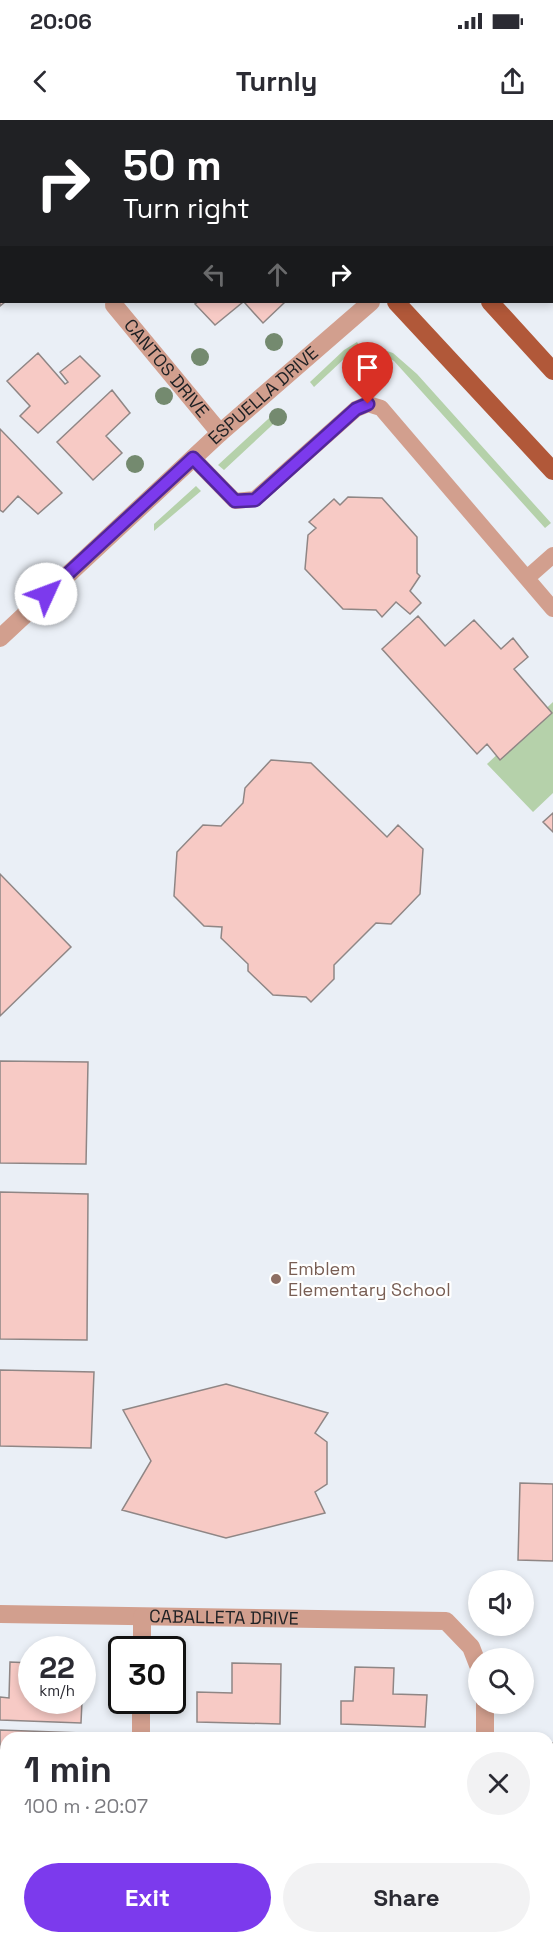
<!DOCTYPE html>
<meta charset="utf-8">
<style>
:root{--surface:#fff;--page:#f2f2f3;--text:#2b2b33;--muted:#7c7c81;--accent:#7c3aed}
body{margin:0;font-family:"Space Grotesk",sans-serif;background:var(--page);color:var(--text);height:100vh;display:flex;flex-direction:column;font-size:22px;white-space:nowrap}
*{box-sizing:border-box;margin:0}
p{font-size:20px;color:var(--muted)}
.icon{flex:none;width:33px;height:33px;fill:none;stroke:currentColor;stroke-width:2;stroke-linecap:round;stroke-linejoin:round}
.map{position:relative;flex:1;overflow:hidden}
.side{position:absolute;left:0px;top:1612px;width:554px;height:212px;display:flex;flex-direction:column;background:var(--surface);border-radius:18px 18px 0 0;box-shadow:0 3px 9px #0003}
.side>*{flex:none}
.banner{position:absolute;left:0px;top:0px;width:554px;height:183px;box-shadow:0 3px 9px #0003;background:#202124;color:#fff;overflow:hidden}
.buttons{position:absolute;left:468px;top:1450px;display:grid;gap:12px}
.buttons a{display:grid;place-items:center;width:66px;height:66px;border-radius:50%;background:var(--surface);box-shadow:0 3px 9px #0003;font-size:30px}
.speed{position:absolute;left:18px;top:1516px;display:flex;gap:12px;font-size:30px;font-weight:700;text-align:center}
.speed>*{display:grid;place-content:center;width:78px;height:78px;border-radius:50%;background:var(--surface);box-shadow:0 3px 9px #0003;line-height:1}
.speed small{font-size:15px;font-weight:400}
.speed .limit{border:3px solid #111;border-radius:9px;background:#fff;color:#111}
.pin{position:absolute;display:grid;place-items:center;width:51px;height:51px;color:#fff;margin:-62px -26px;border-radius:50% 50% 50% 0;rotate:-45deg;box-shadow:0 0 6px #0007}
.pin .icon{rotate:45deg}
.me{position:absolute;width:66px;margin:-33px;rotate:47deg;stroke-linejoin:round;filter:drop-shadow(0 0 4px #0008)}
.turn{display:flex;align-items:center;gap:21px;height:126px;padding:0 24px;font-size:27px}
.turn .icon{width:78px;height:78px;stroke-width:2.5}
.turn b{display:block;font-size:42px;line-height:51px}
.lanes{display:flex;align-items:center;height:57px;padding:0 24px;background:#0003;justify-content:center;gap:30px;direction:ltr}
.lanes .off{opacity:.35}
.round{display:grid;place-items:center;flex:none;width:63px;height:63px;border-radius:32px;background:var(--page)}
.overview{display:flex;align-items:center;justify-content:space-between;height:102px;padding:0 24px}
h1{font-size:36px;font-weight:700;line-height:45px}
.button{display:flex;gap:12px;margin-top:auto;padding:12px 24px}
.button a{flex:1;height:69px;border-radius:36px;background:var(--accent);color:#fff;font-size:24px;font-weight:700;line-height:69px;text-align:center}
.button a+a{background:var(--page);color:var(--text)}
.status{display:flex;justify-content:space-between;align-items:center;height:42px;padding:0 30px;background:var(--surface);direction:ltr}
.status svg{height:16px;fill:currentColor}
header{display:flex;justify-content:space-between;align-items:center;height:78px;padding:0 24px;background:var(--surface);font-size:27px;font-weight:700}
.map>svg:first-child{display:block}
.green{fill:#b5d1aa}
.building{fill:#f7cac5;stroke:#8f8685;stroke-width:1.5}
.lines{fill:none;stroke-linecap:round;stroke-linejoin:round}
.lane{stroke:#d29f8e;stroke-width:16}
.street{stroke:#d29f8e;stroke-width:18}
.primary{stroke:#b15839;stroke-width:18}
.tree{fill:#748a6f}
.route-casing{stroke:#51269a;stroke-width:15}
.route{stroke:#7c3aed;stroke-width:10}
.education-dot{fill:#8d6e63;stroke:#fff;stroke-width:2}
.labels{text-anchor:middle;stroke-width:4.5;stroke-linejoin:round;paint-order:stroke}
.street-label{font-size:18px;fill:#1f2124;stroke:#fff}
.education-label{font-size:18px;fill:#785e54;stroke:#fff;text-anchor:start}
</style>
<div class="status"><b>20:06</b><svg viewBox="0 0 49 12"><path d="M0 12V9h3v3zM5 12V6h3v6zM10 12V3h3v9zM15 12V0h3v12zM26 1h20v11H26zM47 4h2v5h-2z"/></svg></div>
<header><svg class="icon" aria-label="back" viewBox="0 0 24 24"><path d="M15 5l-7 7 7 7"/></svg>Turnly<svg class="icon" aria-label="share" viewBox="0 0 24 24"><path d="M12 15V3M7 8l5-5 5 5M5 13v7h14v-7"/></svg></header>
<div class="map">
<svg width="553" height="1823" viewBox="0 0 553 1823">
<rect width="100%" height="100%" fill="#eaeff6"/>
<!-- green -->
<path class="green" d="M357,222L359,225L314,267L310,262L344,230Z
M378,228L393,233L417,254L551,403L545,408L394,241L384,235L365,255L351,241L359,234Z
M279,289L284,294L224,350L218,345Z
M196,366L201,371L154,411V404Z
M553,582V673L533,692L487,644Z"/>
<!-- building -->
<path class="building" d="M73,0H158L159,2H74Z
M0,112L2,182H5L0,186Z
M198,182H243L215,205L195,184Z
M244,182H285L263,203Z
M38,233L65,264L68,262L60,252L80,236L100,256L38,313L20,296L30,286L7,261Z
M112,270L130,293L106,316L122,333L93,360L57,322Z
M0,309L62,373L38,394L18,376L3,392L0,390Z
M348,377L382,378L417,417V453L420,456L410,471L421,483L410,494L396,482L382,497L376,490L343,489L305,449L308,415L316,408L309,402L334,379L340,385Z
M418,496L445,526L474,500L501,529L513,518L528,537L514,549L552,593L500,640L487,624L477,634L382,529Z
M271,640L311,643L387,717L398,705L423,729L420,774L391,804L376,803L334,845V859L311,882L306,877L273,875L248,851V844L221,818L222,807L204,806L174,776L177,732L203,705L221,706L243,683L245,668Z
M553,693V712L543,702Z
M0,754L71,827L0,896Z
M0,941L88,942L86,1044L0,1043Z
M0,1072L88,1074L87,1220L0,1219Z
M0,1250L94,1252L91,1328L0,1326Z
M226,1264L328,1293L315,1313L327,1322V1364L315,1372L325,1393L226,1418L122,1390L151,1341L123,1290Z
M520,1363L553,1364V1441L518,1440Z
M10,1542L32,1543V1581H82L81,1603L0,1600V1577L9,1578Z
M232,1543L281,1544L280,1604L197,1602V1572L232,1573Z
M355,1547L394,1548L393,1574L427,1575L425,1607L341,1604V1581H353Z
M0,1610L82,1613V1618H6V1637H0Z
M348,1614L408,1618H348Z
M196,1617H277V1618H196Z
M549,1623H553V1656H548Z
M549,1697H553V1751H548Z
M548,1764H553V1796H548Z"/>
<g class="lines">
<!-- lane -->
<path class="lane" d="M483,0L484,2
M193,338L235,381L255,379L356,289L368,284L381,288L553,489
M527,458L553,435"/>
<!-- street -->
<g class="street">
<path id="s1" d="M114,185L220,313"/>
<path id="s2" d="M0,518L220,313L371,182"/>
<path id="s3" d="M0,1494L446,1501L471,1527L478,1545"/>
<path d="M142,1530V1497"/>
<path d="M141,1618V1581"/>
<path d="M485,1618V1584"/>
<path d="M139,1823V1818"/>
<path d="M483,1823V1818"/>
</g>
<!-- primary -->
<path class="primary" d="M223,0L225,2
M326,0L327,2
M396,182L553,351
M490,182L553,251"/>
</g>
<!-- trees -->
<g class="tree">
<circle cx="274" cy="222" r="9"/>
<circle cx="200" cy="237" r="9"/>
<circle cx="164" cy="276" r="9"/>
<circle cx="278" cy="297" r="9"/>
<circle cx="135" cy="344" r="9"/>
</g>
<g class="lines">
<!-- route casing -->
<g class="route-casing">
<path id="route" d="M46,474L193,338L235,381L255,380L356,289L368,284"/>
</g>
<!-- route -->
<use href="#route" class="route"/>
</g>
<!-- markers -->
<circle class="education-dot" cx="276" cy="1159" r="6"/>
<g class="labels">
<!-- street labels -->
<g class="street-label">
<text dy="6" stroke="none"><textPath href="#s1" startOffset="82">CANTOS DRIVE</textPath></text>
<text dy="6" stroke="none"><textPath href="#s2" startOffset="358">ESPUELLA DRIVE</textPath></text>
<text dy="6" stroke="none"><textPath href="#s3" startOffset="224">CABALLETA DRIVE</textPath></text>
</g>
<!-- education labels -->
<g class="education-label">
<text x="288" y="1155">Emblem<tspan x="288" dy="21">Elementary School</tspan></text>
</g>
</g>
</svg>
<div class="buttons">
<a><svg class="icon" aria-label="sound" viewBox="0 0 24 24"><path d="M4 9h4l5-4v14l-5-4H4zM17 9q2 3 0 6"/></svg></a>
<a><svg class="icon" aria-label="search" viewBox="0 0 24 24"><circle cx="10" cy="10" r="6"/><path d="M15 15l6 6"/></svg></a>
</div>
<div class="speed"><div>22<small>km/h</small></div><div class="limit">30</div></div>
<div class="pin" style="left:368px;top:284px;background:#d93025"><svg class="icon" aria-label="arrive" viewBox="0 0 24 24"><path d="M6 21V4h12l-3 4 3 4H6"/></svg></div>
<svg class="me" style="left:46px;top:474px" viewBox="-20 -20 40 40"><circle r="19" fill="#fff"/><path d="M0-13L10 11 0 6-10 11z" fill="#7c3aed"/></svg>
<div class="banner">
<div class="turn"><svg class="icon" aria-label="right" viewBox="0 0 24 24"><path d="M7 20v-9h11M14 6l5 5-5 5"/></svg><div><b>50 m</b>Turn right</div></div>
<div class="lanes"><svg class="icon off" aria-label="left" viewBox="0 0 24 24"><path d="M17 20v-9H6M10 6l-5 5 5 5"/></svg><svg class="icon off" aria-label="ahead" viewBox="0 0 24 24"><path d="M12 20V5M6 11l6-6 6 6"/></svg><svg class="icon" aria-label="right" viewBox="0 0 24 24"><path d="M7 20v-9h11M14 6l5 5-5 5"/></svg></div>
</div>
<section class="side">
<div class="overview"><div><h1>1 min</h1><p>100 m · 20:07</p></div><a class="round"><svg class="icon" aria-label="close" viewBox="0 0 24 24"><path d="M6 6l12 12M18 6L6 18"/></svg></a></div>
<div class="button"><a>Exit</a><a>Share</a></div>
</section>
</div>
